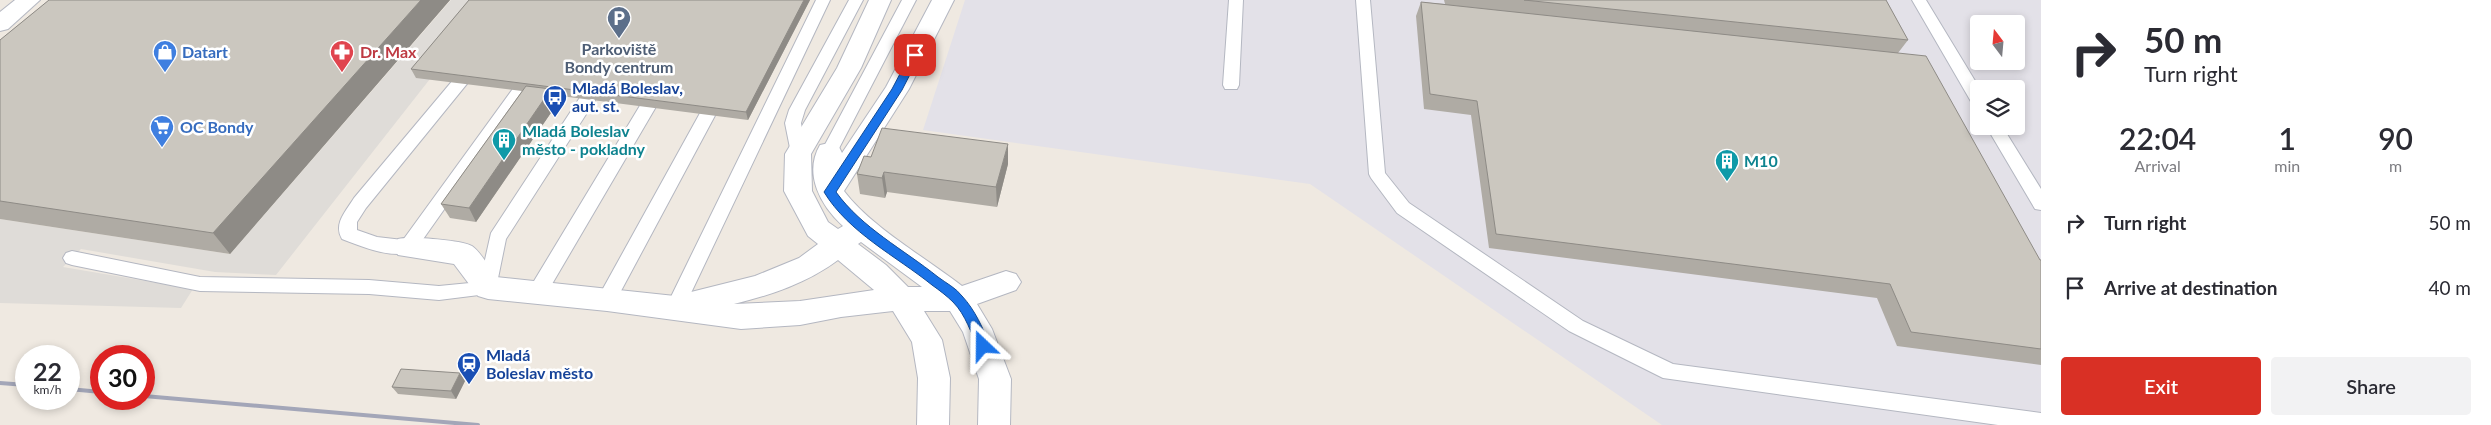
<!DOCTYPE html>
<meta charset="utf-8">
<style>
:root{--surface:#fff;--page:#f2f2f3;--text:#2b2b33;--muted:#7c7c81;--accent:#d93025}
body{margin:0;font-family:Lato,sans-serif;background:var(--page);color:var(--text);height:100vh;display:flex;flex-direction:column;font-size:19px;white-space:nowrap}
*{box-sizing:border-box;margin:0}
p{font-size:16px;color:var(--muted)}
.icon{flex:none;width:28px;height:28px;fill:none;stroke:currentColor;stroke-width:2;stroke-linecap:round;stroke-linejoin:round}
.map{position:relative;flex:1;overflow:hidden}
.panel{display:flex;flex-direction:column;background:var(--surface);width:450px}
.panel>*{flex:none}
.guide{background:#fff;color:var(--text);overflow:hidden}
.needle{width:32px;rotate:344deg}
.buttons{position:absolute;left:1970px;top:15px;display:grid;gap:10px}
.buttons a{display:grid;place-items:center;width:55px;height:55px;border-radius:5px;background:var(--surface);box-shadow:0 2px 8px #0003;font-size:25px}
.speed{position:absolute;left:15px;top:345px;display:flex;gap:10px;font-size:25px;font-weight:700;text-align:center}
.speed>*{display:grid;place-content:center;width:65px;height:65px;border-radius:50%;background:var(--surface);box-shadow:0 2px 8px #0003;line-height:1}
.speed small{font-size:12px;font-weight:400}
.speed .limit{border:8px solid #d22;background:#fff;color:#111}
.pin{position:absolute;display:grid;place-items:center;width:42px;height:42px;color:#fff;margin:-21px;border-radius:10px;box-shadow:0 2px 8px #0006}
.me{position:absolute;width:55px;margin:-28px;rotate:337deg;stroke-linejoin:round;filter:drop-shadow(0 0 4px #0008)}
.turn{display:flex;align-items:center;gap:18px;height:105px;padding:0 20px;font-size:22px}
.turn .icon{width:65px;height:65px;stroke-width:2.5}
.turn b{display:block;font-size:35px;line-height:42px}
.eta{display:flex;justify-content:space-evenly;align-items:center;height:85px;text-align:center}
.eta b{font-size:30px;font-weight:600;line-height:35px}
.primary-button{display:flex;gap:10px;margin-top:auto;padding:10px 20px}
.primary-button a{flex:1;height:58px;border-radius:5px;background:var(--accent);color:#fff;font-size:20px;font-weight:600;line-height:58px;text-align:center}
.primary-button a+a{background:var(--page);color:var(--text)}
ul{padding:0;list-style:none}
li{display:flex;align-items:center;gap:15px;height:65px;padding:0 20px}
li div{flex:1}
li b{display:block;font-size:19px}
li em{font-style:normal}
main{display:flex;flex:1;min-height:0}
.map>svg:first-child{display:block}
.industrial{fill:#e3e1e8;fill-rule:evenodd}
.plaza{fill:#dfdcd8}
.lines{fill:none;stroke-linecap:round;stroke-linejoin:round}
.lane-casing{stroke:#b4b7c1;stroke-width:2}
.street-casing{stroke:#b4b7c1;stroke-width:2}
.secondary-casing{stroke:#b4b7c1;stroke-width:2}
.lane{fill:#fff;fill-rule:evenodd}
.street{fill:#fff;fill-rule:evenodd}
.secondary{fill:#fff;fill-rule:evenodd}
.rail{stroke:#a3a6b8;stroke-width:4}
.wall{fill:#afaba4}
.shaded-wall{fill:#8e8b86}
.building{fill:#cbc7bf;stroke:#8e8b86}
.route{fill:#1a73e8;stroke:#114b97}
.labels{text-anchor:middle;stroke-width:5;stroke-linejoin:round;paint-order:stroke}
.service-label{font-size:16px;font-weight:bold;fill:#4e5e75;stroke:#fff}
.shop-label{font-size:16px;font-weight:bold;fill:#366cbe;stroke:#fff;text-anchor:start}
.health-label{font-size:16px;font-weight:bold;fill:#be3a42;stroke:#fff;text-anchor:start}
.transit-label{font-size:16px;font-weight:bold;fill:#164399;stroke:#fff;text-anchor:start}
.culture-label{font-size:16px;font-weight:bold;fill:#0d838f;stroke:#fff;text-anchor:start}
</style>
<main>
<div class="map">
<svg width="2041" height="425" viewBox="0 0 2041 425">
<rect width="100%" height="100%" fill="#efe9e1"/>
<!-- industrial -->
<path class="industrial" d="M965,0H2041V425H1662L1310,184L923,130ZM1979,24H2016V61H1979ZM1979,89H2016V126H1979Z"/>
<!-- plaza -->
<path class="plaza" d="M451,0H492L276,275L215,272L81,249L63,267L193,289L181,308L0,303V219L230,254Z"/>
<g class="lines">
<!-- lane casing -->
<g class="lane-casing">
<path id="lane" d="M816,0H830L682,312L675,315L668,312L666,307Z
M849,0H863L805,110L801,123L806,154L804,158H792L785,123L789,110Z
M902,0H916L835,156H823L821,152Z
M1229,0H1243L1239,85L1237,89H1225L1223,85Z
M1356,0H1370L1385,173L1409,203L1583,321L1673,364L2041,413V425H1998L1663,378L1569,331L1397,213L1371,178L1369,174Z
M1912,0H1926L1980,89L1979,106L1973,105Z
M474,60L479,61L482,65L479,69L366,208L357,222V230L377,237L403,240L528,68H538L541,72L414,252C391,259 363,247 342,239C333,224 346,211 354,198L469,61Z
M600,75L606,76L608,80L506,239L495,293L439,300L369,294L200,291L72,265L66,263L63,258L66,253L72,251L200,277L369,280L439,286L480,282L491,233L594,76Z
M659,83L665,84L667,88L545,296L538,298L531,296L529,291L531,286L653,84Z
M718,90L724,91L726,95L614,304L607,306L600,304L598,299L600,294L710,95L712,91Z
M1986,126H2002L2041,189V210L2035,209Z"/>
</g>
<!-- street casing -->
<g class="street-casing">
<path id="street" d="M869,0H891L861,68L811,154L812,191L828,222L838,229L843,226C821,206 803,174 820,145L829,143L838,145L842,153L886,87L932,0H954L909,89L844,191C870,226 926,258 962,286L1006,271L1016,274L1021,282L1016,290L977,304L992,329L1011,379L1010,425H978L979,379L963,332L950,311H924L942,340L950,378L949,425H917L918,378L912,342L893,311L841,317L800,325L741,329L607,311L488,299L478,296L454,264L398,255L394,247L398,239C409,236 462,240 472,246C481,252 489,268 496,277L675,296L755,276L799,258L818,244L808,236L784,191L785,154L837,68ZM861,242L922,287H908L886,265L858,244ZM838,260L874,290L800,301L734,304C771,295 807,283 838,260Z"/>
</g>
<!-- secondary casing -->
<g class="secondary-casing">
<path id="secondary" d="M15,0H40L8,29L0,31V12Z"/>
</g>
<!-- lane -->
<use href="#lane" class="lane"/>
<!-- street -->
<use href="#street" class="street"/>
<!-- secondary -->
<use href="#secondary" class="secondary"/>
<!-- rail -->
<path class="rail" d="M0,383L26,385
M69,389L101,392
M144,396L478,425"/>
</g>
<!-- wall -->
<path class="wall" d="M49,0H450L230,254L0,219V40Z
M469,0H810L748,120L553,95L557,104L476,222L450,218L441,204L522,91L416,78L411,69Z
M1444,0H1886L1908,40L1898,53L2040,260H2041V365L1897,346L1877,298L1489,248L1471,115L1424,109L1416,16L1421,2L1445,4Z
M871,157L1008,164L997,207L887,192L885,198L860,194L857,174Z
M465,381L456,399L398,394L392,387Z"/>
<!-- shaded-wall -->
<path class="shaded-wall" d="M421,0H450L230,254L213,233Z
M804,0H810L748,120L746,112Z
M551,89L557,104L476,222L469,208Z
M1008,144V164L997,207L996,187Z
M884,172L887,192L885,198L882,178Z
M460,373L465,381L456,399L451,391Z"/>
<!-- building -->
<path class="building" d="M49,0H421L213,233L0,201V40Z
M469,0H804L746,112L411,69Z
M1524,0H1886L1908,40Z
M1421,2L1926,56L2040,260H2041V349L1911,332L1890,284L1496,234L1477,101L1430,94Z
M526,86L551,89L469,208L441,204Z
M882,128L1008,144L996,187L884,172L882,178L857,174L864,156L871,157Z
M401,369L460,373L451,391L392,387Z"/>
<!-- route -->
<path class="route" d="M915,52L920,55L902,90L836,192C862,228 903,249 938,277C946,283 956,288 962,296C975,310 983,328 990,346L983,351L979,349C971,334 966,315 953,302C947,296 939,290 932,285C896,256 849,233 824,192L892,89L911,53Z"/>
<!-- icons -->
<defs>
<g id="parking-pin" transform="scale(1.25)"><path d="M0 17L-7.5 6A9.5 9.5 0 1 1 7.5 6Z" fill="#5c6f8a" stroke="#fff"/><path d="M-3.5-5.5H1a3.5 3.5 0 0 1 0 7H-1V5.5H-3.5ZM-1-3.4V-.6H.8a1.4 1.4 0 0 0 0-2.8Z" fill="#fff"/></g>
<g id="shop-pin" transform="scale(1.25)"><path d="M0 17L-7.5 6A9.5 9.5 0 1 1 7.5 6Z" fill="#3f7fe0" stroke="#fff"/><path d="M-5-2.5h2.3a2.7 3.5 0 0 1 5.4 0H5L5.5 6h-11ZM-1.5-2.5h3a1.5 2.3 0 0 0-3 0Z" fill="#fff"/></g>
<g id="pharmacy-pin" transform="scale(1.25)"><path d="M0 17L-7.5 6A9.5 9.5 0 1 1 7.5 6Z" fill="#e0444e" stroke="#fff"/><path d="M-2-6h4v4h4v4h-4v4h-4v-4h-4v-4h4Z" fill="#fff"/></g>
<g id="bus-pin" transform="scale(1.25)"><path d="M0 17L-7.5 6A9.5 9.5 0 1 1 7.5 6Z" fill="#1a4fb4" stroke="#fff"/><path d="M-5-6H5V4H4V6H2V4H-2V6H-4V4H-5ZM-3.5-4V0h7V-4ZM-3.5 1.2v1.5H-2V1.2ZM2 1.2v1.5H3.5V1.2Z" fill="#fff"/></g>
<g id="supermarket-pin" transform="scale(1.25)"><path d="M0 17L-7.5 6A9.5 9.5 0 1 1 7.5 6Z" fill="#3f7fe0" stroke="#fff"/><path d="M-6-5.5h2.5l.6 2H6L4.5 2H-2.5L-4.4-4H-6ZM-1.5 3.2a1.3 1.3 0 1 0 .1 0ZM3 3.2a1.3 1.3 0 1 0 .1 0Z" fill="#fff"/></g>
<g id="building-pin" transform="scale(1.25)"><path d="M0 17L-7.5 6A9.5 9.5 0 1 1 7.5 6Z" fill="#0f9aa8" stroke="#fff"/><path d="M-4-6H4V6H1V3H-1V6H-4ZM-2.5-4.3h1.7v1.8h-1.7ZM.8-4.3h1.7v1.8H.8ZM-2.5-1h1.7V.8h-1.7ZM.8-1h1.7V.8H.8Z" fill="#fff"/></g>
<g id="station-pin" transform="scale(1.25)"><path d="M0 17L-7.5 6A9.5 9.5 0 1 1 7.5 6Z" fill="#1a4fb4" stroke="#fff"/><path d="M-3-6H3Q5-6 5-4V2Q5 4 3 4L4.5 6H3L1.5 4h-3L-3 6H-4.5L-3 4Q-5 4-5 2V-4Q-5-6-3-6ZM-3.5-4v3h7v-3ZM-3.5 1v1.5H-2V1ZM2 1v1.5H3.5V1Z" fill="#fff"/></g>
</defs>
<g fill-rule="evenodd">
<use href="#parking-pin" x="619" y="18"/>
<use href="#shop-pin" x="165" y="52"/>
<use href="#pharmacy-pin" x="342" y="52"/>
<use href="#bus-pin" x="555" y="97"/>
<use href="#supermarket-pin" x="162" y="127"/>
<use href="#building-pin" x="504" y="140"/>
<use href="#building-pin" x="1727" y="161"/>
<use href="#station-pin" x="469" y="364"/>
</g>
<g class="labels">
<!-- service labels -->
<g class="service-label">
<text x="619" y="55">Parkoviště<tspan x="619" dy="18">Bondy centrum</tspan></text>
</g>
<!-- shop labels -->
<g class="shop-label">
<text x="182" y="58">Datart</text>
<text x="180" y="133">OC Bondy</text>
</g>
<!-- health labels -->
<g class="health-label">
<text x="360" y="58">Dr. Max</text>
</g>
<!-- transit labels -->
<g class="transit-label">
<text x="572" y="94">Mladá Boleslav,<tspan x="572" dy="18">aut. st.</tspan></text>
<text x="486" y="361">Mladá<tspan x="486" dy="18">Boleslav město</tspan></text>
</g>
<!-- culture labels -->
<g class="culture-label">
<text x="522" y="137">Mladá Boleslav<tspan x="522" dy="18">město - pokladny</tspan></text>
<text x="1744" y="167">M10</text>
</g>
</g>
</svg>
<div class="buttons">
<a><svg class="needle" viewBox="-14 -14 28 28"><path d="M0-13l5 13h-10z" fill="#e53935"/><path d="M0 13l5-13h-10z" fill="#7c7c81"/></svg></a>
<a><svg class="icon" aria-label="layers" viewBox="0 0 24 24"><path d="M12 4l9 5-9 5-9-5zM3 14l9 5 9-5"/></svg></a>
</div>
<div class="speed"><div>22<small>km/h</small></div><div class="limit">30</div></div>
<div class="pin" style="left:915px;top:55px;background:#d93025"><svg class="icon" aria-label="arrive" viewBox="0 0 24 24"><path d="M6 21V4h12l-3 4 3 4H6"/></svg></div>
<svg class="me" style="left:983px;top:346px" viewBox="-20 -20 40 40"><path d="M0-17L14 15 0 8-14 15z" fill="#1a73e8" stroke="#fff" stroke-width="4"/></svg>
</div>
<section class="panel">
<div class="guide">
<div class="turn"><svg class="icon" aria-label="right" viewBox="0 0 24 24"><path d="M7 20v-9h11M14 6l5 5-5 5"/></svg><div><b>50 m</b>Turn right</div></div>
</div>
<div class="eta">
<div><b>22:04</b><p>Arrival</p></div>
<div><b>1</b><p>min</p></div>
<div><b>90</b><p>m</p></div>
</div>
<ul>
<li><svg class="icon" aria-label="right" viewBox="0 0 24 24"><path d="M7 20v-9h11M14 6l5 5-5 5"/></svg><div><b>Turn right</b></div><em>50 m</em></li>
<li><svg class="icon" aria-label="arrive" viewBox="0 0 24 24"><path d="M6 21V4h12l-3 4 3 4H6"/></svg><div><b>Arrive at destination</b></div><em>40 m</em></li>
</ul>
<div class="primary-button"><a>Exit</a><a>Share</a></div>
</section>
</main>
